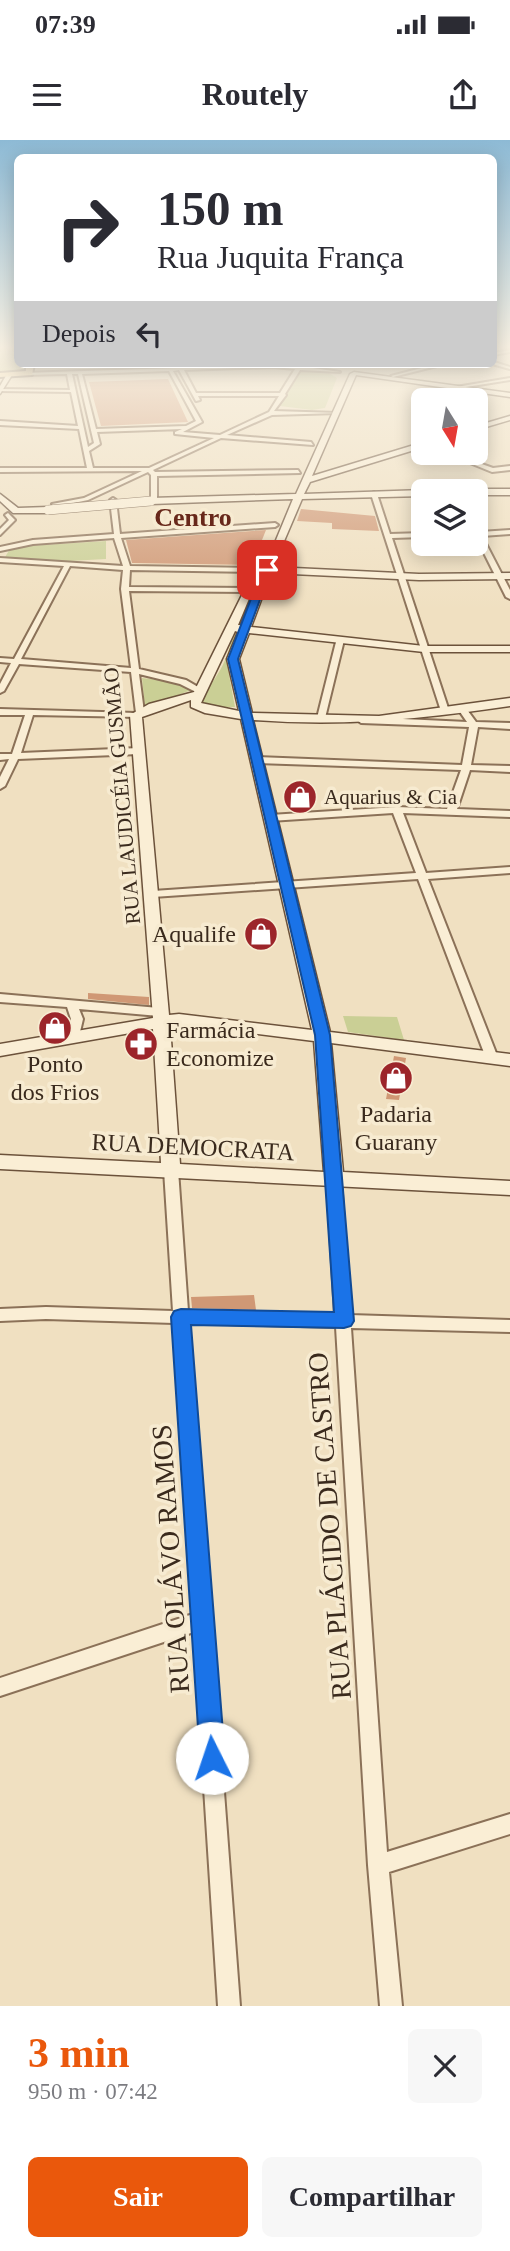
<!DOCTYPE html>
<html lang="pt">
<meta charset="utf-8">
<style>
:root{--surface:#fff;--page:#f7f7f7;--text:#2b2b33;--muted:#7c7c81;--accent:#ea580c}
body{margin:0;font-family:Georgia,serif;background:var(--page);color:var(--text);height:100vh;display:flex;flex-direction:column;font-size:26px;white-space:nowrap}
*{box-sizing:border-box;margin:0}
p{font-size:23px;color:var(--muted)}
.icon{flex:none;width:38px;height:38px;fill:none;stroke:currentColor;stroke-width:2;stroke-linecap:round;stroke-linejoin:round}
.map{position:relative;height:1866px;overflow:hidden}
.side{display:flex;flex-direction:column;background:var(--surface);flex:1}
.side>*{flex:none}
.guide{position:absolute;left:14px;top:14px;width:483px;height:214px;border-radius:10px;box-shadow:0 4px 18px #0003;background:#fff;color:var(--text);overflow:hidden}
.needle{width:46px;rotate:169deg}
.fabs{position:absolute;left:411px;top:248px;display:grid;gap:14px}
.fabs a{display:grid;place-items:center;width:77px;height:77px;border-radius:10px;background:var(--surface);box-shadow:0 4px 18px #0003;font-size:35px}
.pin{position:absolute;display:grid;place-items:center;width:60px;height:60px;color:#fff;margin:-30px;border-radius:14px;box-shadow:0 4px 10px #0006}
.me{position:absolute;width:77px;margin:-38px;rotate:356deg;stroke-linejoin:round;filter:drop-shadow(0 0 5px #0008)}
.turn{display:flex;align-items:center;gap:24px;height:147px;padding:0 28px;font-size:32px}
.turn .icon{width:91px;height:91px;stroke-width:2.5}
.turn b{display:block;font-size:49px;line-height:60px}
.then{display:flex;align-items:center;height:66px;padding:0 28px;background:#0003;gap:14px;font-size:26px}
.round{display:grid;place-items:center;flex:none;width:74px;height:74px;border-radius:10px;background:var(--page)}
.summary{display:flex;align-items:center;justify-content:space-between;height:119px;padding:0 28px}
h1{font-size:42px;font-weight:800;line-height:52px;color:var(--accent)}
.button{display:flex;gap:14px;margin-top:auto;padding:14px 28px}
.button a{flex:1;height:80px;border-radius:10px;background:var(--accent);color:#fff;font-size:28px;font-weight:800;line-height:80px;text-align:center}
.button a+a{background:var(--page);color:var(--text)}
.status{display:flex;justify-content:space-between;align-items:center;height:49px;padding:0 35px;background:var(--surface);direction:ltr}
.status svg{height:19px;fill:currentColor}
header{display:flex;justify-content:space-between;align-items:center;height:91px;padding:0 28px;background:var(--surface);font-size:32px;font-weight:800}
.map>svg:first-child{display:block}
.green{fill:#cacf95}
.building{fill:#d09875}
.lines{fill:none;stroke-linecap:round;stroke-linejoin:round}
.street-casing{stroke:#8b7158;stroke-width:4}
.secondary-casing{stroke:#6c523b;stroke-width:3}
.primary-casing{stroke:#583f2c;stroke-width:4}
.street{fill:#faeed5;fill-rule:evenodd}
.secondary{fill:#faeed5;fill-rule:evenodd}
.primary{fill:#f5d597;fill-rule:evenodd}
.secondary-bridge-casing{stroke:#6c523b;stroke-width:10;stroke-linecap:butt}
.secondary-bridge{stroke:#faeed5;stroke-width:9}
.route{fill:#1a73e8;stroke:#114b97;stroke-width:2}
.labels{text-anchor:middle;stroke-width:7;stroke-linejoin:round;paint-order:stroke}
.far-street-label{font-size:21px;fill:#3a2a1d;stroke:#f7ebd1}
.far-poi-label{font-size:21px;fill:#3a2a1d;stroke:#f7ebd1;text-anchor:start}
.poi-label{font-size:24px;fill:#3a2a1d;stroke:#f7ebd1}
.street-label{font-size:24px;fill:#3a2a1d;stroke:#f7ebd1}
.far-district-label{font-size:26px;font-weight:bold;fill:#68281a;stroke:#f7ebd1}
.near-street-label{font-size:28px;fill:#3a2a1d;stroke:#f7ebd1}
</style>
<div class="status"><b>07:39</b><svg viewBox="0 0 49 12"><path d="M0 12V9h3v3zM5 12V6h3v6zM10 12V3h3v9zM15 12V0h3v12zM26 1h20v11H26zM47 4h2v5h-2z"/></svg></div>
<header><svg class="icon" aria-label="menu" viewBox="0 0 24 24"><path d="M4 6h16M4 12h16M4 18h16"/></svg>Routely<svg class="icon" aria-label="share" viewBox="0 0 24 24"><path d="M12 15V3M7 8l5-5 5 5M5 13v7h14v-7"/></svg></header>
<div class="map">
<svg width="510" height="1866" viewBox="0 0 510 1866">
<rect width="100%" height="100%" fill="#f0e0c1"/>
<!-- green -->
<path class="green" d="M0,209H17L18,224H30V232L0,235Z
M308,228L329,233L337,238L325,268L312,270L280,266L302,229Z
M106,401V419L51,422L4,419L11,407Z
M238,491L239,495L226,519L235,567L203,568L202,554C217,540 231,514 232,493Z
M142,538L176,542L191,550L145,568Z
M343,876L397,877L404,900L348,892Z"/>
<!-- building -->
<path class="building" d="M168,239L188,282L101,286L89,242Z
M301,369L375,376L379,391L332,389V383L297,381Z
M266,390L252,425L132,423L126,400Z
M88,853L149,857V865L88,859Z
M394,916L406,918L399,960L386,959Z
M254,1155L256,1170L192,1168L191,1157Z"/>
<g class="lines">
<!-- street casing -->
<g class="street-casing">
<path id="street" d="M510,210V212L494,215V213Z
M494,222L510,227V229L492,224Z
M437,224H445L393,237L391,236Z
M273,225L299,226L340,232L300,230L285,254L286,255L274,271L338,273L272,275L227,295L311,302L313,305L221,298L153,330L155,332L298,330L300,333L157,336V358L154,360L151,358V335L148,332L88,360L54,367L52,364L84,358L142,331L0,332V328H87L79,289L0,285V281L78,286L71,252L0,251V249L70,250L67,234L24,235L22,233ZM273,227L295,229L280,253H196L184,230ZM179,230L196,261L200,260L198,256H279L269,272L220,295L183,292L202,282L173,231ZM169,231L196,281L186,286L96,289L82,234ZM72,234H78L94,303L88,307ZM182,289L175,292V294L214,298L149,328H93L89,311L100,304L97,292Z
M510,238V240L466,247V261H462V248L456,247Z
M481,314L486,315L473,321L493,328L510,326V330L492,332L465,321Z
M374,352L377,354L390,394L424,393V397L392,398L449,571L448,573L441,571L371,354Z
M113,358L116,360L120,394L275,383L278,385L275,387L121,398L130,426L257,428L260,430L257,432L130,430L129,447L249,448L253,450L249,452L129,451L139,529L186,540L205,551L198,553L180,544L139,534L144,572L139,577L33,575L21,613L139,608L143,611L139,614L18,619L5,646L0,649V637L9,619L0,620V614H12L25,575H0V569L136,573L131,532L19,524L4,551L0,553V544L11,523L0,522V518L14,519L64,426L0,422V418L123,426L114,398L33,404L0,411V407L33,400L114,394L110,360ZM70,426L123,430L121,449L131,528L21,519Z
M8,373L15,380L0,395V389L9,380L5,375Z
M476,389L480,392L510,390V394L482,396L510,450V459L506,457L476,397Z
M337,498L344,500L325,578L321,581L317,578Z
M459,567H465L476,582L510,583V589L478,587L471,625L510,626V632L470,630L457,669L510,671V677L403,673L426,733L510,727V733L428,739L498,918L496,921H488L486,918L418,739L153,757L148,754L153,751L416,733L393,673L270,681L265,678L270,675L397,667L447,669L461,630L257,623L253,620L257,617L462,625L469,587L361,583L357,580L361,577L467,582L458,569Z
M0,854L159,868L165,872L159,876L79,869L83,879L79,896L73,900L67,896L71,879L67,867L0,862Z
M171,1025L176,1027L178,1030L188,1171L335,1175L327,1039L329,1036H339L341,1039L350,1175L510,1180V1192L351,1188L387,1712L510,1674V1694L389,1732L402,1866H380L368,1725L336,1187L189,1183L240,1866H218L194,1492L0,1556V1538L193,1474L174,1183L46,1179L0,1181V1169L46,1167L173,1171L164,1030L166,1027Z"/>
</g>
<!-- secondary casing -->
<g class="secondary-casing">
<path id="secondary" d="M354,232L510,253V257L356,235L312,336L424,302V307L310,342L304,354L424,350L427,352H424V356L302,359L273,427L419,434L510,433V439L419,440L271,433L251,487L424,506H510V512H424L249,493L239,519L252,573L379,576L510,558V566C421,579 344,587 253,580L330,892L510,914V926L331,903L343,1032L510,1041V1055L0,1029V1015L161,1023L153,889L0,916V904L153,878L130,575L149,564L194,552L244,451L253,449L238,485H241L293,359L151,364L147,361L151,358L296,354L350,234ZM235,491L238,492L227,519L239,571L201,563ZM191,560V567L205,573L241,579L312,890L179,874L169,875L142,577ZM179,884L314,901L324,1032L180,1024L170,886Z
M7,234L12,235L0,254V246Z
M510,276V280L476,290V286Z
M476,349H510V355H476V352H472Z
M0,354L18,368L48,367L52,370L48,373H13L0,361Z"/>
</g>
<!-- primary casing -->
<g class="primary-casing">
<path id="primary" d="M26,224H34L32,235L0,237V233L26,231Z"/>
</g>
<!-- street -->
<use href="#street" class="street"/>
<!-- secondary -->
<use href="#secondary" class="secondary"/>
<!-- primary -->
<use href="#primary" class="primary"/>
<!-- secondary-bridge casing -->
<g class="secondary-bridge-casing">
<path id="secondary-bridge" d="M48,370L151,361"/>
</g>
<!-- secondary-bridge -->
<use href="#secondary-bridge" class="secondary-bridge"/>
</g>
<!-- sky -->
<linearGradient id="sky" x2="0" y2="1"><stop stop-color="#8dbad5"/><stop offset="0.44" stop-color="#f8f1e3"/><stop offset="1" stop-color="#f8f1e3" stop-opacity="0"/></linearGradient>
<rect width="510" height="470" fill="url(#sky)"/>
<!-- route -->
<path class="route" d="M267,428L271,430L238,519L330,895L354,1181L351,1186L344,1188L191,1185L225,1618L221,1627L212,1631L203,1627L200,1618L171,1177L174,1171L181,1169L334,1172L315,895L228,519L262,430Z"/>
<!-- icons -->
<defs>
<g id="shop-disc" transform="scale(1.75)"><circle r="9.5" fill="#9c252a" stroke="#f7ebd1"/><path d="M-5-2.5h2.3a2.7 3.5 0 0 1 5.4 0H5L5.5 6h-11ZM-1.5-2.5h3a1.5 2.3 0 0 0-3 0Z" fill="#fff"/></g>
<g id="pharmacy-disc" transform="scale(1.75)"><circle r="9.5" fill="#9c252a" stroke="#f7ebd1"/><path d="M-2-6h4v4h4v4h-4v4h-4v-4h-4v-4h4Z" fill="#fff"/></g>
</defs>
<g fill-rule="evenodd">
<use href="#shop-disc" x="300" y="657"/>
<use href="#shop-disc" x="261" y="794"/>
<use href="#shop-disc" x="55" y="888"/>
<use href="#pharmacy-disc" x="141" y="904"/>
<use href="#shop-disc" x="396" y="938"/>
</g>
<g class="labels">
<!-- far-street labels -->
<g class="far-street-label">
<text transform="translate(122 656) rotate(-95)" y="7">RUA LAUDICÉIA GUSMÃO</text>
</g>
<!-- far-poi labels -->
<g class="far-poi-label">
<text x="324" y="664">Aquarius &amp; Cia</text>
</g>
<!-- poi labels -->
<g class="poi-label">
<text x="236" y="802" text-anchor="end">Aqualife</text>
<text x="166" y="898" text-anchor="start">Farmácia<tspan x="166" dy="28">Economize</tspan></text>
<text x="55" y="932">Ponto<tspan x="55" dy="28">dos Frios</tspan></text>
<text x="396" y="982">Padaria<tspan x="396" dy="28">Guarany</tspan></text>
</g>
<!-- street labels -->
<g class="street-label">
<text transform="translate(193 1007) rotate(3)" y="8">RUA DEMOCRATA</text>
</g>
<!-- far-district labels -->
<g class="far-district-label">
<text x="193" y="386">Centro</text>
</g>
<!-- near-street labels -->
<g class="near-street-label">
<text transform="translate(329 1386) rotate(-94)" y="10">RUA PLÁCIDO DE CASTRO</text>
<text transform="translate(170 1419) rotate(-94)" y="10">RUA OLÁVO RAMOS</text>
</g>
</g>
</svg>
<div class="fabs">
<a><svg class="needle" viewBox="-14 -14 28 28"><path d="M0-13l5 13h-10z" fill="#e53935"/><path d="M0 13l5-13h-10z" fill="#7c7c81"/></svg></a>
<a><svg class="icon" aria-label="layers" viewBox="0 0 24 24"><path d="M12 4l9 5-9 5-9-5zM3 14l9 5 9-5"/></svg></a>
</div>
<div class="pin" style="left:267px;top:430px;background:#d93025"><svg class="icon" aria-label="arrive" viewBox="0 0 24 24"><path d="M6 21V4h12l-3 4 3 4H6"/></svg></div>
<svg class="me" style="left:212px;top:1618px" viewBox="-20 -20 40 40"><circle r="19" fill="#fff"/><path d="M0-13L10 11 0 6-10 11z" fill="#1a73e8"/></svg>
<div class="guide">
<div class="turn"><svg class="icon" aria-label="right" viewBox="0 0 24 24"><path d="M7 20v-9h11M14 6l5 5-5 5"/></svg><div><b>150 m</b>Rua Juquita França</div></div>
<div class="then">Depois<svg class="icon" aria-label="left" viewBox="0 0 24 24"><path d="M17 20v-9H6M10 6l-5 5 5 5"/></svg></div>
</div>
</div>
<section class="side">
<div class="summary"><div><h1>3 min</h1><p>950 m · 07:42</p></div><a class="round"><svg class="icon" aria-label="close" viewBox="0 0 24 24"><path d="M6 6l12 12M18 6L6 18"/></svg></a></div>
<div class="button"><a>Sair</a><a>Compartilhar</a></div>
</section>
